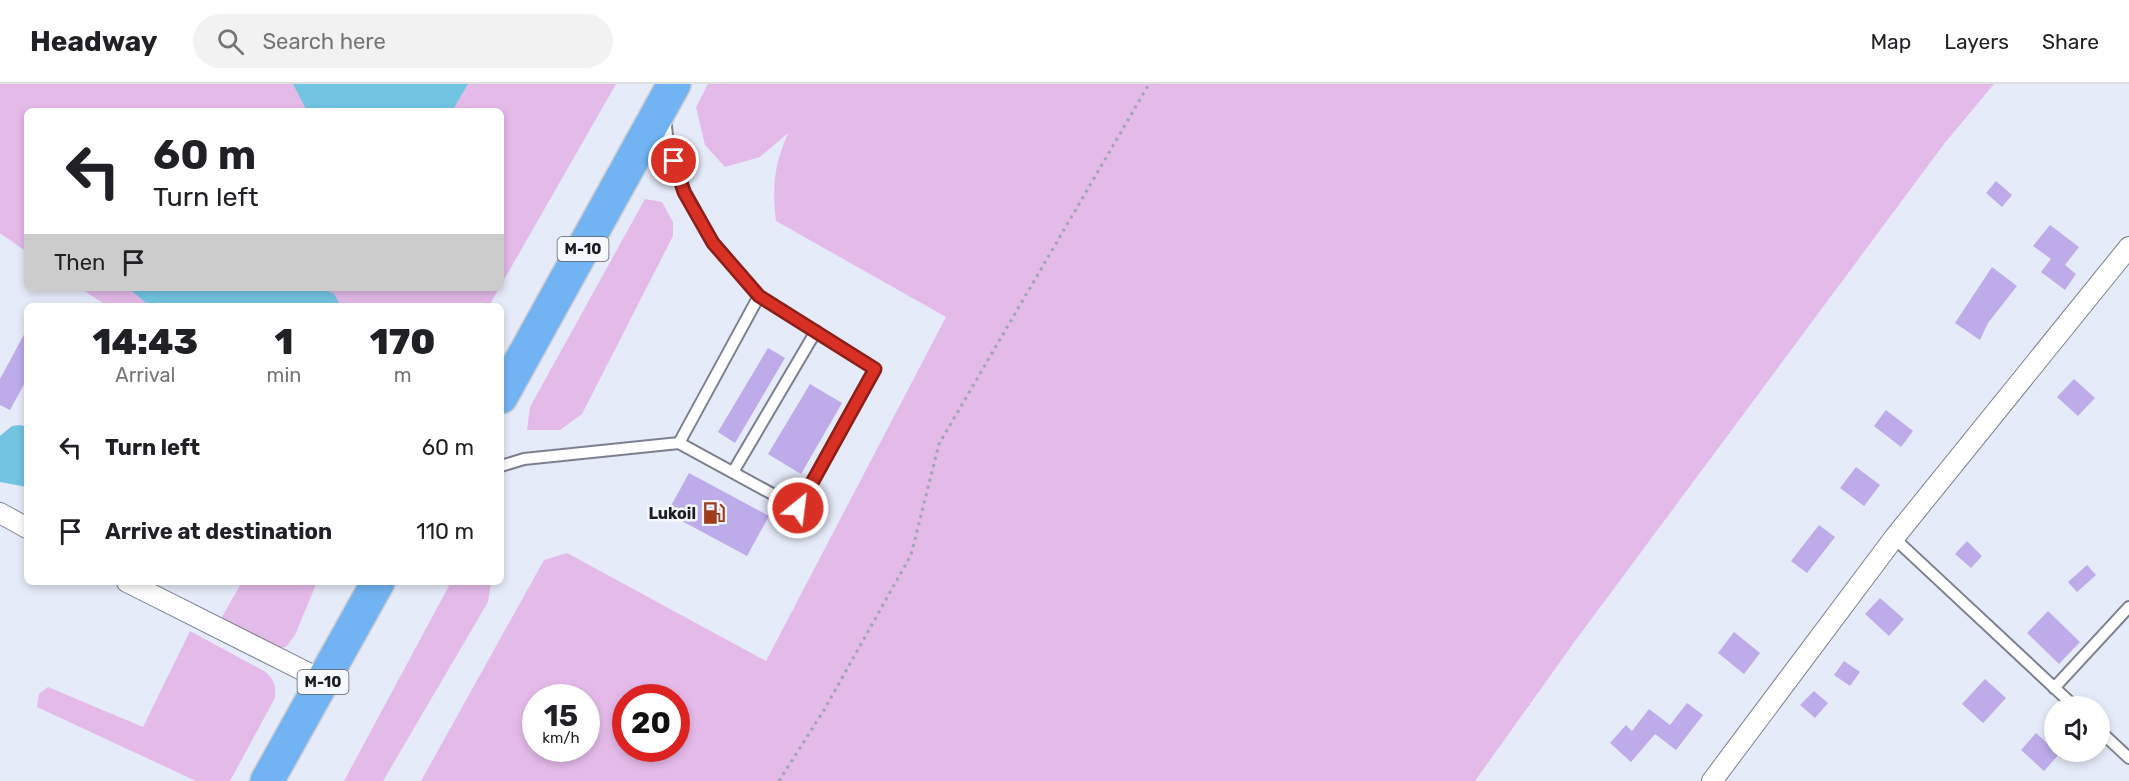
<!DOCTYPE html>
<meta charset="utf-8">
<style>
:root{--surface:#fff;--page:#f2f2f2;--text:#202124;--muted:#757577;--line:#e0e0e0}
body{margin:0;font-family:Rubik,sans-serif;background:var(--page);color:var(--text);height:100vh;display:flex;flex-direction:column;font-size:22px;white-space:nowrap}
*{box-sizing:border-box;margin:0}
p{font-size:20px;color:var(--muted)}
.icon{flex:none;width:33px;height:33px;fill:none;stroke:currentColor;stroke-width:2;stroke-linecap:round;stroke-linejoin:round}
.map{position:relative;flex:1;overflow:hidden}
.panel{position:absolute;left:24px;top:219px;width:480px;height:282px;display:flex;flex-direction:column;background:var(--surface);border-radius:9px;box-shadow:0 3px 9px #0003}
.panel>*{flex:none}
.hud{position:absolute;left:24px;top:24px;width:480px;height:183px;border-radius:9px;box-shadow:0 3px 9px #0003;background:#fff;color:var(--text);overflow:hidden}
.buttons{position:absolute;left:2044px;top:612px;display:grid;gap:12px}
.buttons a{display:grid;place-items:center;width:66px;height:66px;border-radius:50%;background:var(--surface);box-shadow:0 3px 9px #0003;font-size:30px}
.speed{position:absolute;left:522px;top:600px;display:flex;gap:12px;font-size:30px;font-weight:700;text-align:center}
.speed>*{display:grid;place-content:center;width:78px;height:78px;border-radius:50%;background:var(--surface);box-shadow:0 3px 9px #0003;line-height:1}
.speed small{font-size:15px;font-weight:400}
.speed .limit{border:9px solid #d22;background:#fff;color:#111}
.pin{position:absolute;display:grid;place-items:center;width:51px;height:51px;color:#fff;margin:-26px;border:3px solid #fff;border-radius:50%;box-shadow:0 2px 6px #0007}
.me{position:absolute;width:66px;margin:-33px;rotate:29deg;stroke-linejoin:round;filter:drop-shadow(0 0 4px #0008)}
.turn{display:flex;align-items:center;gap:21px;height:126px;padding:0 30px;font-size:27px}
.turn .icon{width:78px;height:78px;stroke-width:2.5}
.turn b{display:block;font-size:42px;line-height:51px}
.then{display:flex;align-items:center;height:57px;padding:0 30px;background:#0003;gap:12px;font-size:22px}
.eta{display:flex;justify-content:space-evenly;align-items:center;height:102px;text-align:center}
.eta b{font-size:36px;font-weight:800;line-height:42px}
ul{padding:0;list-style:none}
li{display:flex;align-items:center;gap:18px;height:84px;padding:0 30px}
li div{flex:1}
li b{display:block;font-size:22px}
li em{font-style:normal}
header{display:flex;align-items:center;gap:36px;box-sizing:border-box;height:84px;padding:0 30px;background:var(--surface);border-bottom:2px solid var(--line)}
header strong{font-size:28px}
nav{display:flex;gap:33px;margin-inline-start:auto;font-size:21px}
.search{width:420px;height:54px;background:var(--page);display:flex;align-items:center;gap:15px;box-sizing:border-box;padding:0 21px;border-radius:33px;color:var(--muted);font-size:22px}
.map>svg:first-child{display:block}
.green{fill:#e4bae9;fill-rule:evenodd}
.water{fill:#72c4e3}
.building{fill:#beabea}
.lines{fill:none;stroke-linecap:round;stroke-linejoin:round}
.service-casing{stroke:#7c808e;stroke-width:14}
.minor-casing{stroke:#7c808e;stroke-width:22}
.trunk-casing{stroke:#cdcdce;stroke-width:36}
.path{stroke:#a1a5b0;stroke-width:3;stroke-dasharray:3 4.5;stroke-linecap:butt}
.service{stroke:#fff;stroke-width:10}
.minor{stroke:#fff;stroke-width:20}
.trunk{stroke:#72b4f3;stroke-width:33}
.route-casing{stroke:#8d1f18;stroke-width:15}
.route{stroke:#d93025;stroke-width:10}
.labels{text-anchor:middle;stroke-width:5;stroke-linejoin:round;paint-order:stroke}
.shield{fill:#f6f8ff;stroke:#5d5f64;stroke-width:1.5}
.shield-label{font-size:15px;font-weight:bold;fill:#1b1d22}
.poi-label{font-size:16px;font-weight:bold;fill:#1b1d22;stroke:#f6f8ff;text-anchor:end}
</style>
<header>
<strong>Headway</strong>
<div class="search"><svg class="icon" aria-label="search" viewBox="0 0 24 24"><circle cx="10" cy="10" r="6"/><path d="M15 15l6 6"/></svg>Search here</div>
<nav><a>Map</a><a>Layers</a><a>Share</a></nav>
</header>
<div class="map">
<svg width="2129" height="697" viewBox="0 0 2129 697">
<rect width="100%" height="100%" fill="#e6ebfa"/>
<!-- green -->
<path class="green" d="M0,0H616L501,201V27H27V168L0,149Z
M708,0H1994L1944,60L1575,557L1475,697H421L544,476L567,469L766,577L946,233L776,137C772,101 774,82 788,49L760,73L725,83L705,61L696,23ZM536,614H586V664H536ZM626,614H676V664H626Z
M645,115L662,118L673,138V152L582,330L560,346H527L530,323Z
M80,204H499L489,222H107Z
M242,498H317L295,551L286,563L272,565L219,538Z
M451,498H491L488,518L383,697H344Z
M190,547L264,587C274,595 276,601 275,614L230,697H196L37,623L39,610L48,603L143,643Z"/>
<!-- water -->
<path class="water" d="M293,0H468L452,27H307Z
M128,204H321L334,210L341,222H150Z
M20,341L27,343V403L0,398V352L12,342Z"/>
<!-- building -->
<path class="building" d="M1996,97L2012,111L2002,123L1986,109Z
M2050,141L2079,163L2065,181L2076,190L2065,206L2041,188L2051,175L2033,162Z
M1992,183L2017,202L1988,239L1980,256L1955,239Z
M27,245V295L10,326L0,321V295Z
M768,264L785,274L735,359L718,348Z
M2074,295L2095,314L2078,332L2057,313Z
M810,300L842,319L801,390L768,370Z
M1886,326L1913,347L1901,363L1874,342Z
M1856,383L1880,401L1864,422L1840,404Z
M689,389L769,432L747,472L667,429Z
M1819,441L1835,453L1807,489L1791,477Z
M1967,457L1982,472L1971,484L1955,470Z
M2087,481L2096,491L2077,508L2068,498Z
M1880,514L1904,535L1889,552L1865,530Z
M2048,527L2080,558L2059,580L2027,549Z
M1734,548L1760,569L1744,590L1718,569Z
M1844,577L1860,588L1850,602L1834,591Z
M1985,595L2006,614L1983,639L1962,620Z
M1814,607L1828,619L1815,634L1800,621Z
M1687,619L1703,631L1676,666L1655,650L1631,678L1610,659L1626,641L1632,647L1649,625L1670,641Z
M2036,649L2059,670L2044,687L2021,666Z"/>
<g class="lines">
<!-- service casing -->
<g class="service-casing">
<path id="service" d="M679,359L759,212
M501,382L524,375L679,359L798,424L875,285L759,212L713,159L685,108L668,61L665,33
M733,388L816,247
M1894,454L2074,622
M2054,604L2129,523
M2100,647L2129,674"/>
</g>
<!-- minor casing -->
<g class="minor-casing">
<path id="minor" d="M0,429L27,444
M127,498L324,597
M1712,697L1894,454L2129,163"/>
</g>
<!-- trunk casing -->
<g class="trunk-casing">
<path id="trunk" d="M501,313L674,0
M267,697L378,498"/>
</g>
<!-- path -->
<path class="path" d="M779,697L824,626L911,471L939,360L1149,0"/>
<!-- service -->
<use href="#service" class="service"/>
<!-- minor -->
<use href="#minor" class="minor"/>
<!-- trunk -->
<use href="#trunk" class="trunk"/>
</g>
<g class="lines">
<!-- route casing -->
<g class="route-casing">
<path id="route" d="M674,77L684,108L713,159L759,212L875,285L798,424"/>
</g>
<!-- route -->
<use href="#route" class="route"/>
</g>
<!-- icons -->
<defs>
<g id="fuel-bare" transform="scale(1.8)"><path d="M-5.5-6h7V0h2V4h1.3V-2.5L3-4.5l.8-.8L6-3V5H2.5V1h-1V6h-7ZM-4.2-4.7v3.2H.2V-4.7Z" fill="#a23a1c" stroke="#f6f8ff" stroke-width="2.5" paint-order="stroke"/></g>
</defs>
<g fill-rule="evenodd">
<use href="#fuel-bare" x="714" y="429"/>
</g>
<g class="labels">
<!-- shield labels -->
<g class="shield">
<rect x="557.5" y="153" width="51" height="24" rx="4.5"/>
<rect x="297.5" y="586" width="51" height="24" rx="4.5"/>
</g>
<g class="shield-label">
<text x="583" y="170">М-10</text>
<text x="323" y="603">М-10</text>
</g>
<!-- poi labels -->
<g class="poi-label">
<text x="696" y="435">Lukoil</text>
</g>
</g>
</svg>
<div class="buttons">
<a><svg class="icon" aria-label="sound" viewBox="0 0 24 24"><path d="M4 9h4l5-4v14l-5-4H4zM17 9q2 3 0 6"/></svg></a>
</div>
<div class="speed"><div>15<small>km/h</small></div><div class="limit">20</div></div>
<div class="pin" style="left:674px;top:77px;background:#d93025"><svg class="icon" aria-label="arrive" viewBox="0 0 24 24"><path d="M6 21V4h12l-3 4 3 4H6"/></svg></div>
<svg class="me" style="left:798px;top:424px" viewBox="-20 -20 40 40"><circle r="17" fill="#d93025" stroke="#fff" stroke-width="3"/><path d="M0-11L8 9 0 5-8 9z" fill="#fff"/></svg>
<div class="hud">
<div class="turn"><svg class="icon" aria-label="left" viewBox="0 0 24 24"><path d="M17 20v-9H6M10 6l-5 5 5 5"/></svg><div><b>60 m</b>Turn left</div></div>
<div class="then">Then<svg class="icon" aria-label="arrive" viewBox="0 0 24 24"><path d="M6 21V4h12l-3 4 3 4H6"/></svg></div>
</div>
<section class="panel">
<div class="eta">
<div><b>14:43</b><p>Arrival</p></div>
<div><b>1</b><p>min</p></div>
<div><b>170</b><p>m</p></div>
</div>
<ul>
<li><svg class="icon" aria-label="left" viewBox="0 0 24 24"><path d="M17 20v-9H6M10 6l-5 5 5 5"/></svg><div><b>Turn left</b></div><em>60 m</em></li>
<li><svg class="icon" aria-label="arrive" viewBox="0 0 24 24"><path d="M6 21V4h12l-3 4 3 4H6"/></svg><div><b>Arrive at destination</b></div><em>110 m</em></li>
</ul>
</section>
</div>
